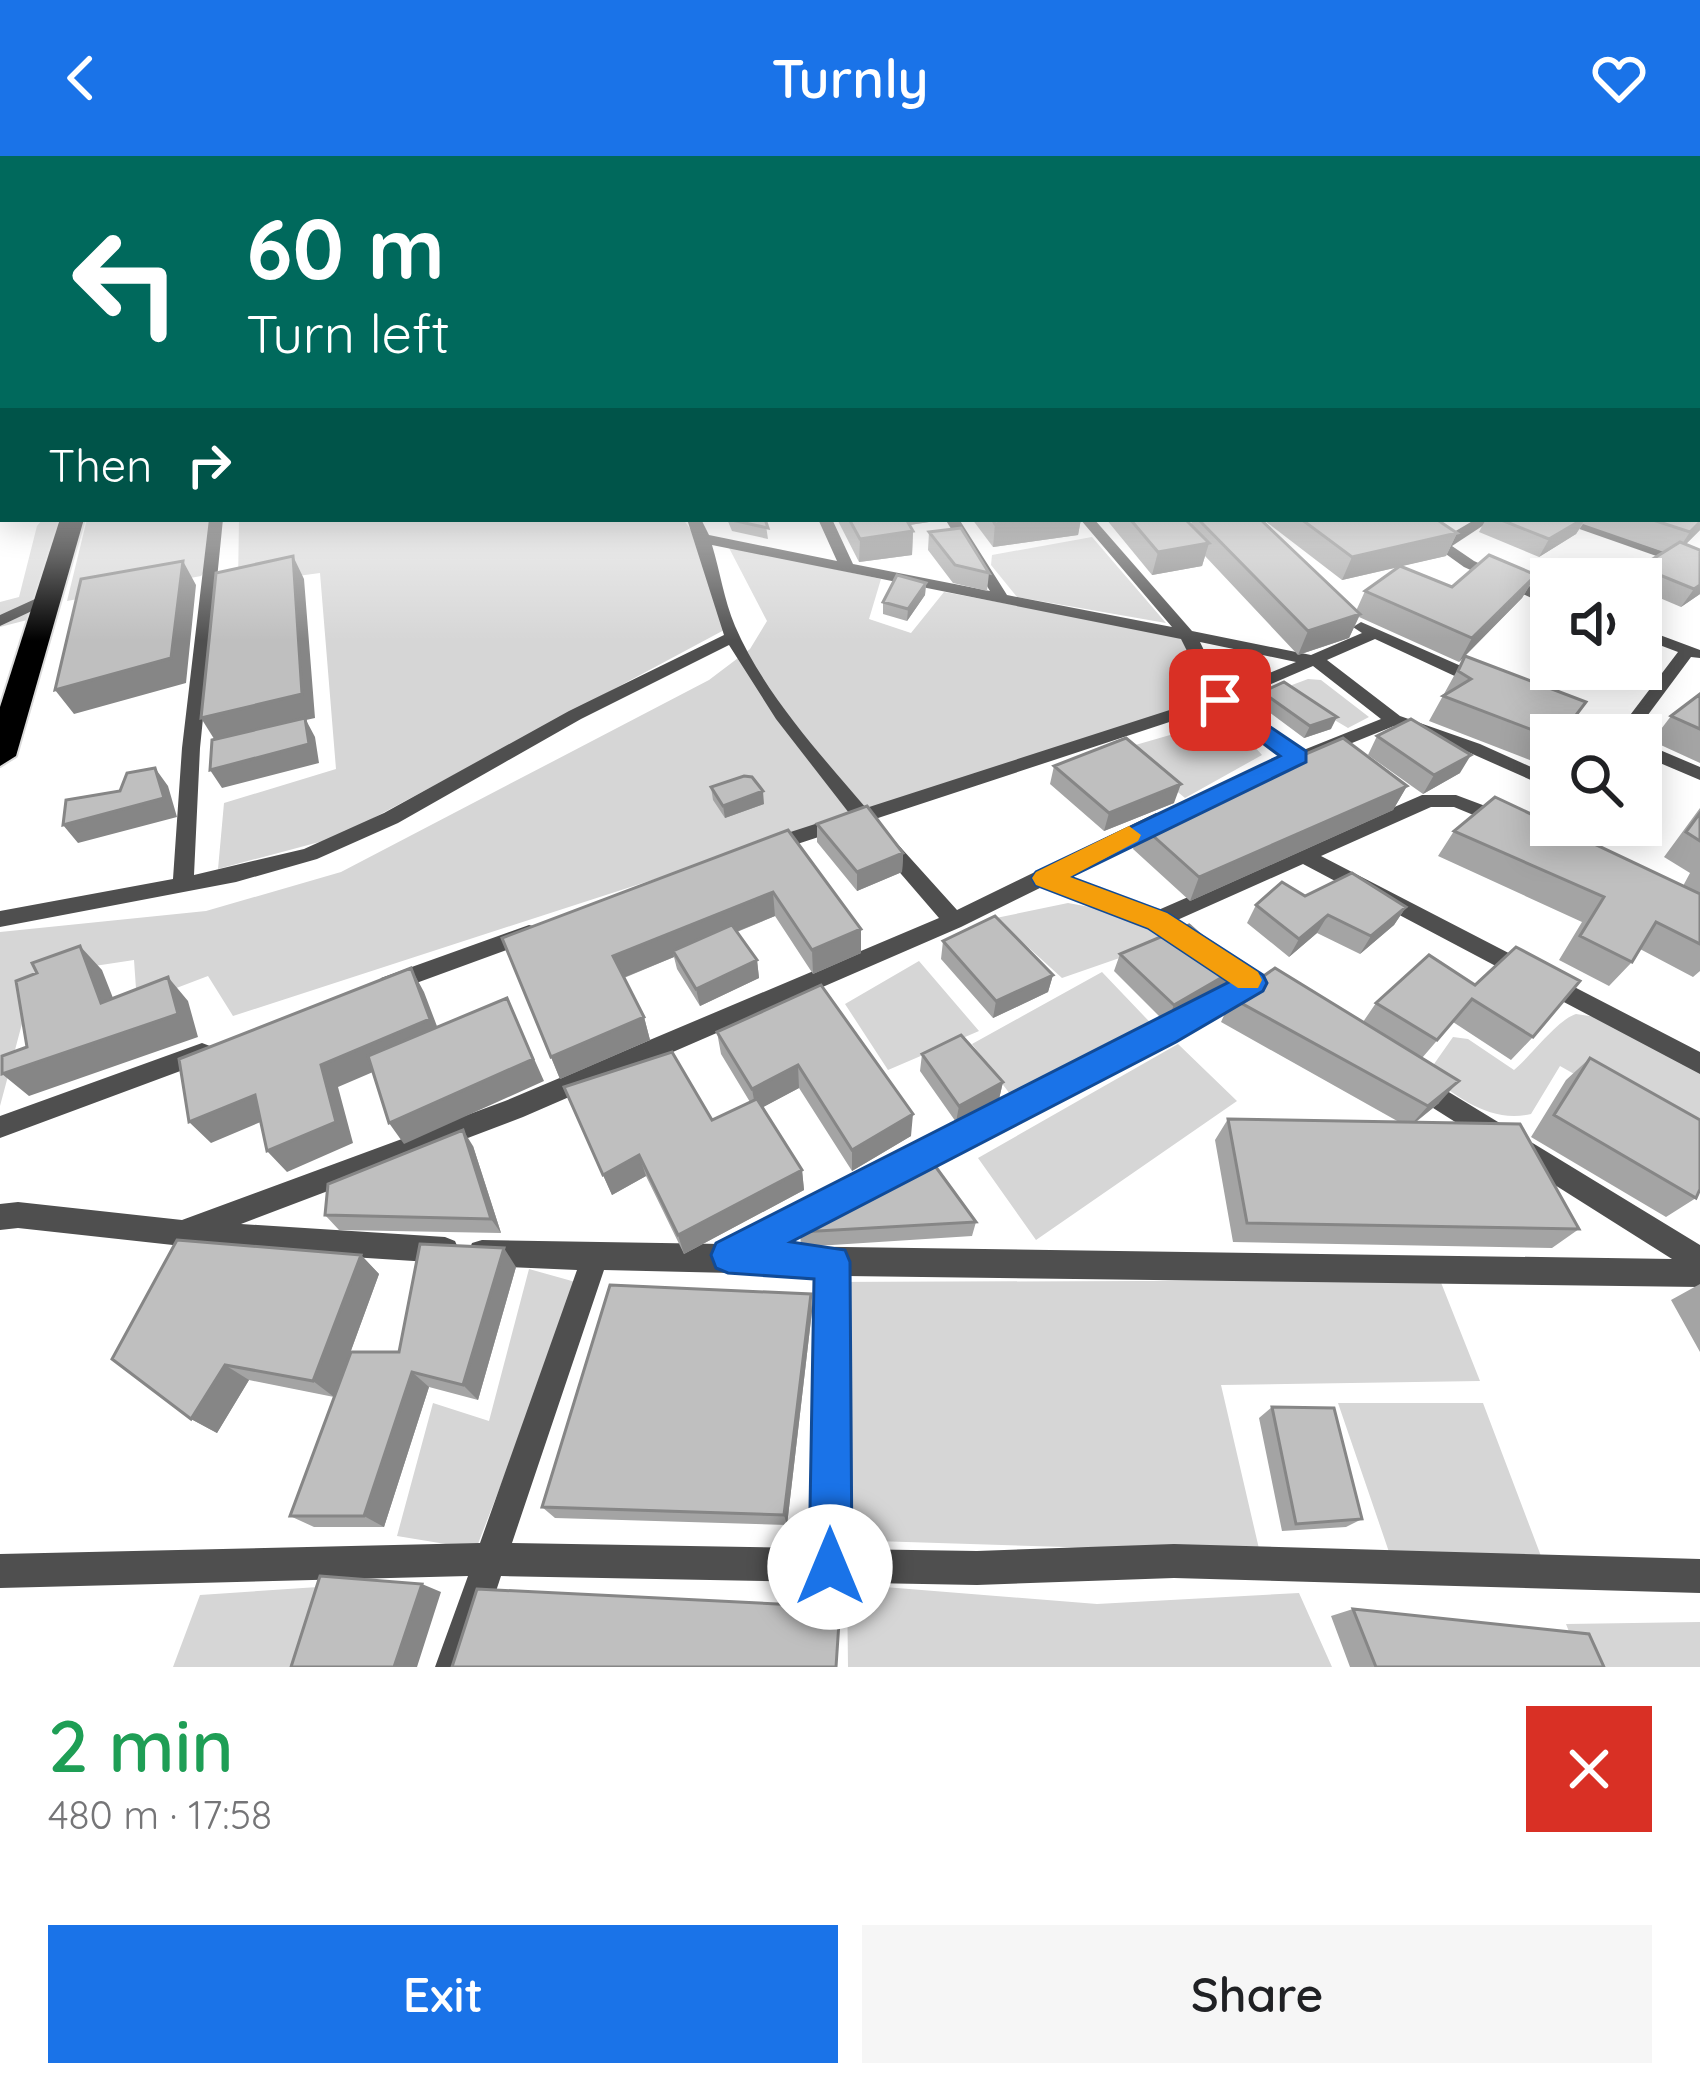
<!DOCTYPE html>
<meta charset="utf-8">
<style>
:root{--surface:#fff;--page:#f6f6f6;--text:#202124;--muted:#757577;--accent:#1a73e8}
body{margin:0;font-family:Quicksand,sans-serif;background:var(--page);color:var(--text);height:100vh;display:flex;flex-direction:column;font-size:45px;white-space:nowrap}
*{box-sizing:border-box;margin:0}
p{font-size:39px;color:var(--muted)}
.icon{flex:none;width:66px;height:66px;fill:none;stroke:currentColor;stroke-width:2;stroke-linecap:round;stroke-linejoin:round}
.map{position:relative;height:1511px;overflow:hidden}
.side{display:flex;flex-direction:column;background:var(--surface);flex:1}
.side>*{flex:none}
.banner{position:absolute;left:0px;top:0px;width:1701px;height:366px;box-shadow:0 6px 30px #0003;background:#00695c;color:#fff;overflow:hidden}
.fabs{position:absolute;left:1530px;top:402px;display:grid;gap:24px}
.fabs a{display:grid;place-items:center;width:132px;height:132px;border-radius:0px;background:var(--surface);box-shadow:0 6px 30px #0003;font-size:60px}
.pin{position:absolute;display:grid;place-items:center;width:102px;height:102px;color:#fff;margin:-51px;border-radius:24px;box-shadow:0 6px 18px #0006}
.me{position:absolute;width:132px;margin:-66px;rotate:0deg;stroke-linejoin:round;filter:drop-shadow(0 0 9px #0008)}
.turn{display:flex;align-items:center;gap:42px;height:252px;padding:0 48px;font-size:54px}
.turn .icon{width:156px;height:156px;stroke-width:2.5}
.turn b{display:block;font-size:84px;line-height:102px}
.then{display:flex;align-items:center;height:114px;padding:0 48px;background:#0003;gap:24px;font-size:45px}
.round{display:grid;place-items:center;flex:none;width:126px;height:126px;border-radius:0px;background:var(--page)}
.overview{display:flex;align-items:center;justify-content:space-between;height:204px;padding:0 48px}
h1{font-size:72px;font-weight:600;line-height:90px;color:#1e9e55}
.button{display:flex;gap:24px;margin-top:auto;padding:24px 48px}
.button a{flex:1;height:138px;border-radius:0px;background:var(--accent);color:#fff;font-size:48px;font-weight:600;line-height:138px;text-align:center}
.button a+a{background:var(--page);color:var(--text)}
header{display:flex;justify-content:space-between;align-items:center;height:156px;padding:0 48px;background:var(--accent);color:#fff;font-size:54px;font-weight:600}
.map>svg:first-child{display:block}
.green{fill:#d6d6d6}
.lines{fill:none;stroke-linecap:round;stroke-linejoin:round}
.river{fill:#9d9d9d;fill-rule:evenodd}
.highway-casing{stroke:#dbdbdb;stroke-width:4}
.street{fill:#4f4f4f;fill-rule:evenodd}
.highway{fill:#000;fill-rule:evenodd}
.wall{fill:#a4a4a4}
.shaded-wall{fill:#868686}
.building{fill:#bfbfbf;stroke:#868686;stroke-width:3}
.route{fill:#1a73e8;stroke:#114b97;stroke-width:3}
.slow{fill:#f59e0b}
</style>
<header><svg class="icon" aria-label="back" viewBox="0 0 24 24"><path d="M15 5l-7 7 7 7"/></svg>Turnly<svg class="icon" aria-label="heart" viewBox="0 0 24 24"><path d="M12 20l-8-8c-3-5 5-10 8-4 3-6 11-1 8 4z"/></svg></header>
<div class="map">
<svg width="1700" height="1511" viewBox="0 0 1700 1511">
<rect width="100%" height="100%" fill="#fff"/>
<!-- green -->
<path class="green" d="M66,363L31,463L0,471V446L19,441L37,370L42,364Z
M87,363H213L207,413L201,420L67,445Z
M239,363H683L703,391L726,473L338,681L218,713L224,647L336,613L320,417L238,428Z
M1092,381L1166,467L1017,441L991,409L992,399Z
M728,390L881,423L869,463L911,477L944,436L1181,480L1219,540L233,860L208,820L137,847L134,804L35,819L0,950V776L206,755L341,716L709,524L750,493L767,465Z
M1308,523L1321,524L1369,561L1348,572L1289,537L1292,529Z
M1229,562L1262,599L1185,642L1125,592Z
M1068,747L1134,759L1180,781L1062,822L996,762Z
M919,805L979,875L888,914L845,848Z
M1102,816L1164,881L1026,959L972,888Z
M1576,858L1596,861L1700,916V989L1560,910L1531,958C1490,967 1459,942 1427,918L1453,881L1468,883L1514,914C1532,899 1557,864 1576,858Z
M1178,888L1237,945L1036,1084L978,1002Z
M529,1113L579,1127L476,1393L397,1380L433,1247L489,1265Z
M1440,1124L1480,1225L1221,1229L1260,1397L811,1383L825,1126Z
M1338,1247H1483L1544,1408L1389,1396Z
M847,1428L1097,1448L1299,1437L1332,1511H848Z
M333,1430L308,1511H173L200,1439Z
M1700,1466V1511H1583L1566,1468Z"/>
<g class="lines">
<!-- river -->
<path class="river" d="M1698,329H1700V346H1698Z"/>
<!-- highway casing -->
<g class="highway-casing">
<path id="highway" d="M60,363H84L16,600L0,610V551Z"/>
</g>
<!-- street -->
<path class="street" d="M209,363H223L200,592L194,719L304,693L384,657L569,555L724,479L687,363H701L709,379L837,405L818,363H832L853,408L990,435L945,363H959L1007,439L1172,471L1080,363H1094L1192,475L1311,499L1362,477L1353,471L1361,466L1486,521V529H1474L1375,483L1327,504L1400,560L1480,588L1551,620V633L1468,596L1394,570L1268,621L1259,615L1286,601L1218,550L875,663L957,754L1156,657H1170L1173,662L1170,667L1062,720L1156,755L1422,639H1456L1512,660L1515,665L1505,672L1454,651H1431L1321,700L1700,896V918L1303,708L1175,765L1284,836L1287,842L1284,848L1276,851L1252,838L1173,884L775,1090L1672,1103L1411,938L1408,931L1411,924L1420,920L1429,924L1700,1089V1131L846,1120L847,1393L977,1395L1174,1388L1700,1403V1437L1174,1422L977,1429L501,1420L471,1511H435L468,1420L0,1432V1398L480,1387L577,1114L482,1110L472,1107L468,1097L472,1087L482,1084L722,1088L1157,870L1235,826L1150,770L1044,730L961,771L523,961L241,1068L445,1081L455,1085L459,1094L455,1103L445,1107L182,1090L18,1072L0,1074V1048L18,1046L182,1064L505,945L939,762L858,668L767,698L760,696L757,691L760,686L849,657L776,563L729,489L581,563L398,667L317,703L236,726L0,771V755L173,723L182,592ZM712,389L1181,483L1210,541L866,652C819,597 764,537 735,470C724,444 720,415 712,389ZM1200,486L1296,506L1224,536ZM1313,510L1381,563L1301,595L1232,545ZM604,1114L818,1119L815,1392L512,1387Z
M1397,363H1413L1442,383L1476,363H1493L1452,390L1474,405L1551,440V451L1464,411Z
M1551,363H1572L1694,406L1682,409Z
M46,438L54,443L51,446L0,470V459Z
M1641,472L1700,494V502L1691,501L1633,579H1595L1542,557L1539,553L1548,548L1618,575L1678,496L1641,482Z
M1641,586L1700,611V624L1641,599Z
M529,769L537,771L540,777L537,783L389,837L381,834L378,828L381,822Z
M202,887L210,890L214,897L210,904L0,982V960Z"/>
<!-- highway -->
<use href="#highway" class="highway"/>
</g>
<!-- wall -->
<path class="wall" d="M1700,345V374L1686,388L1700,394V438L1681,451L1641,434V423H1633L1640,411L1664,396L1583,368L1576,378L1539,401L1479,376L1486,363H1698Z
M727,363H765L768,383L732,375Z
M837,363H949L909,369L913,375L912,399L859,406Z
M972,363H1081L1078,379L993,391Z
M1106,363H1185L1191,369L1192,363H1260L1356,455L1365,435L1399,411L1342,424L1265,365L1266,363H1436L1457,377L1446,400L1401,410L1452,431L1536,419L1522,442L1459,506L1359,461L1349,482L1298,499L1205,400L1202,410L1152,419Z
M929,376L989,417L987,435L953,427L928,394Z
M926,427L925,439L907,465L883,458V446Z
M1465,500L1551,579V594L1540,608L1429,565Z
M1262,536L1331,573L1304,582L1258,548Z
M1700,538V607L1652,585L1671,560Z
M1377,580L1460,617L1423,638L1368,599Z
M1054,610L1174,647L1104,675L1050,628Z
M1407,630L1393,654L1190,745L1133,693L1141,669Z
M711,631L764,648L725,662L713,644Z
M1551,643V669H1586L1577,680L1683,730L1690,717L1664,701L1700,652V815L1693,821L1640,793L1632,806L1609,830L1559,804L1582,766L1438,700L1454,675L1533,659Z
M817,668L903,697L902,716L857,735L817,686Z
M788,674L861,797L813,818L775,760L737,776L757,804L759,822L700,850L677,813L674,801L624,822L644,861L650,884L560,923L502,782Z
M1305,740L1406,751L1394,769L1360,798L1317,777L1289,801L1247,767L1256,749Z
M943,785L1053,819L1048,836L993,862L941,803Z
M1120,798L1238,812L1229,830L1166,867L1114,815Z
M1429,799L1533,881L1511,904L1453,866L1422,902L1439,947L1416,966L1579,1073L1552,1092L1233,1086L1215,984L1228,963L1399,966L1221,866L1232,842L1363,866L1376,847Z
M821,829L911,980L852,1015L799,932L763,951L802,1014L804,1034L684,1098L646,1020L612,1039L564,931L712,964L750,946L721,898L717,876Z
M922,898L1003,926L999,943L956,966L920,915Z
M1590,902L1696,1042L1666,1061L1531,981L1566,924Z
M473,990L501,1077L339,1074L325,1059Z
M976,1066L972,1080L801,1091L800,1076Z
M361,1099L379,1118L334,1241L249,1224L217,1277L191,1263L112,1203Z
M516,1111L478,1244L429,1231L384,1371H314L290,1360L399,1196Z
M1700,1128V1196L1671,1144Z
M811,1138L812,1155L787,1369L555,1362L542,1351Z
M1272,1251L1362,1363L1346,1371L1282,1375L1259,1262Z
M1353,1453L1604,1511H1350L1331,1460Z"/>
<!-- shaded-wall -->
<path class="shaded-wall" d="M3,318V343L0,344V319Z
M897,363H948L897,371Z
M1029,363H1081L1078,379L993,391L995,368Z
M1583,363H1585L1576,378L1539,401L1549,383Z
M1700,366V374L1674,400L1690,376Z
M913,375L912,399L859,406L860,383Z
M1457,377L1446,400L1342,424L1352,401Z
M1209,387L1202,410L1152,419L1158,396Z
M293,400L304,423L315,562L306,564L315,581L319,607L222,632L210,614L216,586L201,562Z
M183,405L196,429L186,527L74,558L55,534Z
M1536,419L1522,442L1459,506L1472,482Z
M926,427L925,439L907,465L908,453Z
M1700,429V438L1681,451L1694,433Z
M1360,458L1349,482L1298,499L1308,475Z
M1337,561L1331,573L1304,582L1310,570Z
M1471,599L1460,617L1423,638L1434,619Z
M155,612L168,630L177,661L78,687L63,669L164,642Z
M1181,628L1174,647L1104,675L1109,657Z
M1407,630L1393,654L1190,745L1199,721Z
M763,635L764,648L725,662L723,650Z
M903,697L902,716L857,735V716Z
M773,736L775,760L676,800L673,795L674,801L620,823L613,800Z
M1406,751L1394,769L1360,798L1371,780Z
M1328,759L1317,777L1289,801L1299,783Z
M861,773V797L813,818L812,794Z
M80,790L102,814L124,870L101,847Z
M757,804L759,822L700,850L696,833Z
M411,812L424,836L443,886L338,931L353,987L287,1016L267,995L321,909Z
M1238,812L1229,830L1166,867L1174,849Z
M1053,819L1048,836L993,862L996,845Z
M168,821L188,845L198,881L29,940L2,918Z
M507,842L544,925L404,988L389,967Z
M644,861L650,884L560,923L551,901Z
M798,909L799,932L756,955L752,933Z
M1459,925L1439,947L1409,971L1428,950Z
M1003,926L999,943L956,966L959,950Z
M255,939L275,960L211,987L189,966Z
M913,958L911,980L852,1015V994Z
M463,974L473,990L501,1077L491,1063Z
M639,999L646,1020L612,1039L603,1019Z
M802,1014L804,1034L684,1098L678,1079Z
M504,1092L516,1111L478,1244L463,1229Z
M361,1099L379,1118L334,1241L313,1225Z
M811,1138L812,1155L787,1369L784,1359Z
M225,1209L249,1224L217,1277L191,1263Z
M412,1216L429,1231L384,1371L364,1360Z
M422,1428L441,1436L417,1511H394Z"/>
<!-- building -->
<path class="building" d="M0,273H3V318L0,319Z
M1698,344L1700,345V366L1690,376L1650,363H1698Z
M730,363H765L768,372L731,364Z
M849,363H906L913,375L860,383Z
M992,363H1029L995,368Z
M1130,363H1185L1209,387L1158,396Z
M1198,363H1260L1360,458L1308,475Z
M1301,363H1436L1457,377L1352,401Z
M1499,363H1583L1549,383Z
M961,372L989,417L955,409L929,376Z
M1680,386L1700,394V429L1694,433L1640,411Z
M1489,399L1536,419L1472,482L1365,435L1400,410L1452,431Z
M293,400L302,538L201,562L216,417Z
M183,405L171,502L55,534L81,423Z
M897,419L926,427L908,453L883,446Z
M1465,500L1586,546L1561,579H1551V581L1443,540L1471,523L1458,515Z
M1284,526L1337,561L1310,570L1262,536Z
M1700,538V573L1671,560Z
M305,562L309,588L210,614L212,584Z
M1411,563L1471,599L1434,619L1377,580Z
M1126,582L1181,628L1109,657L1054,610Z
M1343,582L1407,630L1199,721L1141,669Z
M155,612L164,642L63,669L66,644L120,635L127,617Z
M744,620L752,621L763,635L723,650L711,631Z
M1495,641L1700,738V788L1656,766L1632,806L1580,780L1604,741L1454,675Z
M1551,643V661L1536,654Z
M867,650L903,697L857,716L817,668Z
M1700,657V685L1686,676Z
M1568,669H1585L1580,675Z
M788,674L861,773L812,794L773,736L613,800L644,861L551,901L502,782Z
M1352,717L1406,751L1371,780L1328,759L1299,783L1256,749L1282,726L1305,740Z
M995,760L1053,819L996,845L943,785Z
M732,769L757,804L696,833L673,795Z
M1189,769L1238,812L1174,849L1120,798Z
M80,790L101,847L168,821L178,858L2,918V900L27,891L16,825L37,817L32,807Z
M1516,791L1580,825L1533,881L1472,843L1437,884L1376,847L1429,799L1475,829Z
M411,812L430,863L321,909L336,966L267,995L255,939L189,966L179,903Z
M1275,812L1459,925L1428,950L1232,842Z
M821,829L913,958L852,994L798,909L752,933L717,876Z
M507,842L533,903L389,967L368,900Z
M961,879L1003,926L959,950L922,898Z
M672,896L712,964L757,943L802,1014L678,1079L639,999L603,1019L564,931Z
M1590,902L1700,964V1033L1696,1042L1554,959Z
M1228,963L1520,968L1579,1073L1247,1067Z
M463,974L491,1063L325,1059L328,1028Z
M930,1003L976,1066L800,1076Z
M177,1084L361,1099L313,1225L225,1209L191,1263L112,1203Z
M420,1088L504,1092L463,1229L412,1216L364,1360H290L351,1196H399Z
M610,1129L811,1138L784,1359L542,1351Z
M1272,1251L1334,1252L1362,1363L1296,1368Z
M320,1420L422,1428L394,1511H291Z
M477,1433L840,1451L836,1511H452Z
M1353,1453L1589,1478L1604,1511H1376Z"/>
<!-- sky -->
<linearGradient id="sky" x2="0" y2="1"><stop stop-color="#8aabca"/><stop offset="0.56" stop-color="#fff"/><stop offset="1" stop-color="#fff" stop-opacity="0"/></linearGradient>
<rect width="1700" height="485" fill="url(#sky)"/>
<!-- route -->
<path class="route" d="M1220,537L1306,595V606L1070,721L1167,757L1263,819L1267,827L1263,835L1176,886L791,1086L845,1094L850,1106L852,1411L846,1426L830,1432L815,1426L809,1411L814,1123L728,1117L716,1112L711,1099L716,1087L1229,826L1148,772L1036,729L1032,722L1036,716L1280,600L1212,549L1209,544Z"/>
<!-- slow -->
<path class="slow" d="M1129,670L1141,679L1138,685L1070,721L1167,757L1258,816L1262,824L1258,832H1238L1148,772L1036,729L1032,722L1036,716Z"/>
</svg>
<div class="fabs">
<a><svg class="icon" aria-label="sound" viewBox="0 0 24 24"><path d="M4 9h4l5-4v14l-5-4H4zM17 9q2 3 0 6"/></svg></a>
<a><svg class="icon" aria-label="search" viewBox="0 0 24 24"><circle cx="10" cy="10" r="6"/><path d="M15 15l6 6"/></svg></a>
</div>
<div class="pin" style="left:1220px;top:544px;background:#d93025"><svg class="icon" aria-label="arrive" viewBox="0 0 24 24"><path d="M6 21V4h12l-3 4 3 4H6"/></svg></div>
<svg class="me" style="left:830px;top:1411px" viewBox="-20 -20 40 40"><circle r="19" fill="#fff"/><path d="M0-13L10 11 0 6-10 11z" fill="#1a73e8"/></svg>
<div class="banner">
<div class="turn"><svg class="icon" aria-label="left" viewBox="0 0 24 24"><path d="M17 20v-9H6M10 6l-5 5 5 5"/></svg><div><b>60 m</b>Turn left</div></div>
<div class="then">Then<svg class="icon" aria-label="right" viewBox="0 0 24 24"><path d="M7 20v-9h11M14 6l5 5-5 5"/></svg></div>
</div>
</div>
<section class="side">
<div class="overview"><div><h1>2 min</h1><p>480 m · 17:58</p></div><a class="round" style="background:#d93025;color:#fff"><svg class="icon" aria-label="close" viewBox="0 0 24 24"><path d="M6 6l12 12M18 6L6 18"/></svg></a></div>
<div class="button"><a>Exit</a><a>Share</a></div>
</section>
